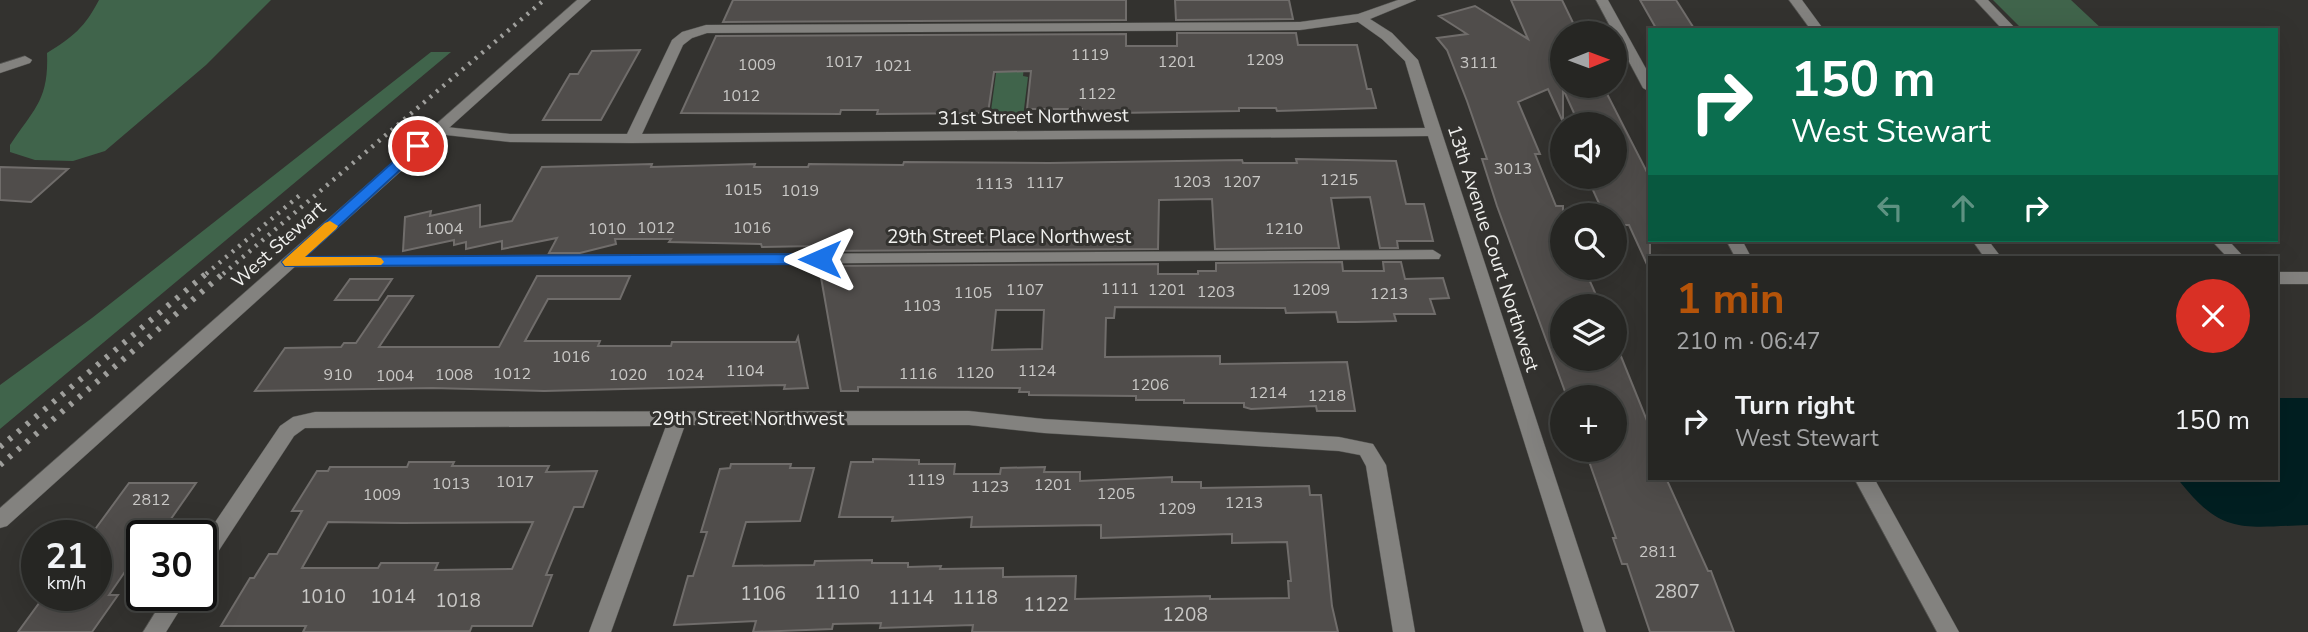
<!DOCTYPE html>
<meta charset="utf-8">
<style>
:root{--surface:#262623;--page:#2e2e2b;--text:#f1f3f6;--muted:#a4a5a6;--line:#424341;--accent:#b45309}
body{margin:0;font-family:"Nunito Sans",sans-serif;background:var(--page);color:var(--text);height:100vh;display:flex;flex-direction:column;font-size:26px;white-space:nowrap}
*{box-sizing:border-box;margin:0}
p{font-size:23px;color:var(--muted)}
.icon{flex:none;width:38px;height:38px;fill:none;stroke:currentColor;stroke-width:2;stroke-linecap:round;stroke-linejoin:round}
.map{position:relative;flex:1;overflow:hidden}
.panel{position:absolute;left:1648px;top:256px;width:630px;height:224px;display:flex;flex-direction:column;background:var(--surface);border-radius:0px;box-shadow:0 7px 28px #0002,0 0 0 2px var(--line)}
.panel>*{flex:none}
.top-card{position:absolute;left:1648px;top:28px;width:630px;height:214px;border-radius:0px;box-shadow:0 7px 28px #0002,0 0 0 2px var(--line);background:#0b6e4f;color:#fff;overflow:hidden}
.needle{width:46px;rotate:89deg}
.fabs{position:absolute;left:1550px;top:21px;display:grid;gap:14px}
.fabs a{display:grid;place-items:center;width:77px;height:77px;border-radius:50%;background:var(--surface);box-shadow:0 7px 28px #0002,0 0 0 2px var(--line);font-size:35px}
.speed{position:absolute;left:21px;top:520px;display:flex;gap:14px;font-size:35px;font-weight:700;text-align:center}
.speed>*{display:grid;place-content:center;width:91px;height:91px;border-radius:50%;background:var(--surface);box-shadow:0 7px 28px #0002,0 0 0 2px var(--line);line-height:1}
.speed small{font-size:18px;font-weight:400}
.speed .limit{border:4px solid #111;border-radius:10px;background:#fff;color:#111}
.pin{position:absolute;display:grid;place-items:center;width:60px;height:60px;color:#fff;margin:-30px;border:4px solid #fff;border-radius:50%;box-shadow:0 2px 7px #0007}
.me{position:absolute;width:77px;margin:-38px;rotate:270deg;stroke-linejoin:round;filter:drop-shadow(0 0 5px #0008)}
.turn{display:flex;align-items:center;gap:24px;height:147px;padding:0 28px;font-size:32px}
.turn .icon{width:91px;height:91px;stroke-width:2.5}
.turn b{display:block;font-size:49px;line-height:60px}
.lanes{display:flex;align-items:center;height:66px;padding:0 28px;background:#0003;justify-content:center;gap:35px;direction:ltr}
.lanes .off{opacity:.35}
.round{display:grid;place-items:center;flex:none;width:74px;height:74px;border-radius:37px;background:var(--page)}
.overview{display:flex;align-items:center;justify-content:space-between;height:119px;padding:0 28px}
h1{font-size:42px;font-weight:700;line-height:52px;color:var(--accent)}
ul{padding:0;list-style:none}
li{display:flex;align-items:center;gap:21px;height:91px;padding:0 28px}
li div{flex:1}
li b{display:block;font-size:26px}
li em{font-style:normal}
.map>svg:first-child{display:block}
.green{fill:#40644b}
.water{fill:#011f21}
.building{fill:#504d4b;stroke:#706d6b;stroke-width:2;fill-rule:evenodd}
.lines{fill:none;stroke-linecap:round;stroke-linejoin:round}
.minor-casing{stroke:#52524f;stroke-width:1}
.tertiary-casing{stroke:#52524f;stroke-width:1}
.minor{fill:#83827f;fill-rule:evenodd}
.tertiary{fill:#83827f;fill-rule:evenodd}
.rail-far1{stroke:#9f9f9c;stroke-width:4.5;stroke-dasharray:2.5 6;stroke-linecap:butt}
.rail{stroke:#9f9f9c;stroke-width:6;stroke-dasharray:3.5 8;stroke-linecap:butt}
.route{fill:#1a73e8;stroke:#114b97;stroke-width:2}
.slow{fill:#f59e0b}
.labels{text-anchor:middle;stroke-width:6;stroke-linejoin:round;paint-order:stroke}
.number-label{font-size:16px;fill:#c8c7c5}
.street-label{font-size:19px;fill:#f0f0ee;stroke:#33322f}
.near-number-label{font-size:19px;fill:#c8c7c5}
</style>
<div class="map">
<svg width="2308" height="632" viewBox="0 0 2308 632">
<rect width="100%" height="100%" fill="#33322f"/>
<!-- green -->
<path class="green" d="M99,0H271L206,65L105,151L73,161L35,160L10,152V145C34,109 49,100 47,53C73,37 85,27 99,0Z
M1993,0H2071L2103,30H2023Z
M1001,37H1027L1023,76L1028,77L1023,117L990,118Z
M431,52H451L0,429V385L92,318Z"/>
<!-- water -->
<path class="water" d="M2277,398H2308V525C2241,527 2222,536 2177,478H2277Z"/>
<!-- building -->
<path class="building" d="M733,0H1126V20L723,22Z
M1175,0H1289L1293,19L1176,20Z
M1511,0H1562L1578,33H1563V86H1603L1650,178V271L1629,225H1615V215H1609L1606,210H1602L1587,177H1615V124H1579L1563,89V122L1548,89L1518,102L1540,154H1535L1556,206H1563V268H1584L1601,306H1563V359H1615L1616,344L1650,428V478H1666L1708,571H1711L1734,632H1650L1627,564H1622L1613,538H1616L1585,450H1615V397H1567L1497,206L1482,159H1487L1467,101L1447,50L1437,38L1467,34L1439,16L1475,6L1528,39Z
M1640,0H1676L1695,30H1657Z
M1177,33H1296L1298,45H1357L1367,89H1371L1376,108L1277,111L1276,108H1239V111L1117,113H1082V109H1027L1031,71L994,72L988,113L877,114L878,110H841L840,114L681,113L716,36L1126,34V46H1177Z
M640,50L601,120H543L570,74H578L592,51Z
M1296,159L1396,161L1406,204H1424L1433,241H1397L1398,248H1380L1370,197L1331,198L1339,248L1215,249L1212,199L1159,200L1158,249L817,251L816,246L762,247L761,244L669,242L671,239H615L616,244L580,253H549L557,238L502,249V241L466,249V242L454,245V240L403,251L405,217L431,211L430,216L480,205V227L512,221L542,167L652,164L651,167L755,164L754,167H808L809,164L903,165L904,162L1049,163L1242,160L1243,163H1297Z
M0,167L68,169L31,202L0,200Z
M1342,262L1343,271H1384L1383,262H1401L1405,279L1443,278L1449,298L1430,299L1435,314H1394L1396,321L1356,322H1338L1336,312L1286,313L1285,308L1115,307L1114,318H1106L1105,357L1220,356V364L1347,362L1355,411H1317L1316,406L1251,409L1244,407V403H1184V400H1136V396L1029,395V392H1019L1020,388L858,387V391H841L819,266L1158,264V274H1198V271H1216V263ZM996,310H1044L1042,349L992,350Z
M537,276H630L620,299H548L525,341H600L598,346H671L672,342H796L798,337L808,388L784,389L785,385L544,391L432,388L255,391L285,348L341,347L344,343H356L388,296H413L379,347H499Z
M350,279H392L378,300H335Z
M873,459L919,460V464H955L954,474H1000L1001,468L1045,467L1044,472H1080V481L1172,477V482H1201V488L1309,486L1310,495H1321L1332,606L1338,632H972L973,625L880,628L881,623L833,624L832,629L753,632L756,621L674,625L688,576H693L707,532H701L720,469L730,468L731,464H791L790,468H814L800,521L746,522L733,566L814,565L815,561L872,560V563H908V567L941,566L940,569L1003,568V577L1076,576L1075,599L1210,596V599L1289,598L1288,581H1291L1287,542L1232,543V534L1101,538V525L971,527L972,517L892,521L893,517H839L851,462H873Z
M409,462H454L452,466H549L546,472L597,471L583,507H574L546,575H552L532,626H472L470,631L377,632H303L306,626H221L250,578H254L269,554H277L302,511H292L317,471H328L330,467H407ZM328,522L403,523L533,522L512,569L435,570L438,563H381L378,568H302Z
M129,483H196L166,526H142V547L109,595H118L92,632H18L45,595H96V528Z"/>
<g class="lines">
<!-- minor casing -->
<g class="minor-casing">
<path id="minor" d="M1398,0H1416L1370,19L1392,33L1418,60L1606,632H1584L1428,136L632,143L510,142L437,134L430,130L437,126L510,134H627L672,40L682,32L706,25L1300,22L1358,14ZM1358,22L1382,39L1405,61L1425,128L642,134L683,45L692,38L707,33L1300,30Z
M1596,0H1608L1650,76V92L1643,88Z
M1789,0H1802L1824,30H1811Z
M1975,0H1988L2017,30H2003Z
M25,56L32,60L30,63L0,73V64Z
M1726,240H1742L1751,257H1735Z
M1972,240H1988L2001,257H1984Z
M2211,240H2228L2244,257H2227Z
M1433,250L1441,255L1439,259L290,267L282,262L290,257Z
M2277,272H2308V284H2277Z
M969,411L1044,419L1339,437L1373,444L1386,465L1415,632H1393L1366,466L1360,455L1339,451L1044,433L969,425H685L611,632H589L666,426L305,428L294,436L208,567L201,570V543L280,426L293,417L315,412Z
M1854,478H1874L1959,632H1937Z
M166,595H189L166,632H143Z"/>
</g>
<!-- tertiary casing -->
<g class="tertiary-casing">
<path id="tertiary" d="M577,0H591L7,526L0,528V508Z"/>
</g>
<!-- minor -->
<use href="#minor" class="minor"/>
<!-- tertiary -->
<use href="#tertiary" class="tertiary"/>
<!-- rail-far1 -->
<path class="rail-far1" d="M206,274L300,195
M223,274L544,0"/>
<!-- rail -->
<path class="rail" d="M0,447L208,272
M0,465L225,272"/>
</g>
<!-- route -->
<path class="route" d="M418,142L425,146L423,149L305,257L820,254L827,259L820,264L285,266L282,262L285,259L413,144Z"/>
<!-- slow -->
<path class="slow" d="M330,221L338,226L336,229L305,257H376L381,258L384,262L381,265L285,266L282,262L285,259L325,223Z"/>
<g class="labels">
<!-- number labels -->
<g class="number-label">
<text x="1090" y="60">1119</text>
<text x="1265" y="65">1209</text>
<text x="844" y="67">1017</text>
<text x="1177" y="67">1201</text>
<text x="1479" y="68">3111</text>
<text x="757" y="70">1009</text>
<text x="893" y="71">1021</text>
<text x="1097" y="99">1122</text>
<text x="741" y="101">1012</text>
<text x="1513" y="174">3013</text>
<text x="1339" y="185">1215</text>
<text x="1192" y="187">1203</text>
<text x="1242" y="187">1207</text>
<text x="1045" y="188">1117</text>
<text x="994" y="189">1113</text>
<text x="743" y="195">1015</text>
<text x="800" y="196">1019</text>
<text x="656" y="233">1012</text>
<text x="752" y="233">1016</text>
<text x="444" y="234">1004</text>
<text x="607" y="234">1010</text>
<text x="1284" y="234">1210</text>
<text x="1120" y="294">1111</text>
<text x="1025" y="295">1107</text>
<text x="1167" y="295">1201</text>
<text x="1311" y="295">1209</text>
<text x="1216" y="297">1203</text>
<text x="973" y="298">1105</text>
<text x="1389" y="299">1213</text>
<text x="922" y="311">1103</text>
<text x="571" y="362">1016</text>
<text x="745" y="376">1104</text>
<text x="1037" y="376">1124</text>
<text x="975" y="378">1120</text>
<text x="512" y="379">1012</text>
<text x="918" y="379">1116</text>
<text x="338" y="380">910</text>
<text x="454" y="380">1008</text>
<text x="628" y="380">1020</text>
<text x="685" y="380">1024</text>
<text x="395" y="381">1004</text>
<text x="1150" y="390">1206</text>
<text x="1268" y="398">1214</text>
<text x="1327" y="401">1218</text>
<text x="926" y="485">1119</text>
<text x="515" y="487">1017</text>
<text x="451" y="489">1013</text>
<text x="1053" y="490">1201</text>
<text x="990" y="492">1123</text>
<text x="1116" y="499">1205</text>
<text x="382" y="500">1009</text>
<text x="151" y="505">2812</text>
<text x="1244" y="508">1213</text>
<text x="1177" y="514">1209</text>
<text x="1658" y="557">2811</text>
</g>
<!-- street labels -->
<g class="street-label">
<text transform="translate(1033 116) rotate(-1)" y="7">31st Street Northwest</text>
<text x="1009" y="243">29th Street Place Northwest</text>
<text transform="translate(278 244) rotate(-42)" y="7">West Stewart</text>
<text transform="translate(1494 248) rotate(72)" y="7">13th Avenue Court Northwest</text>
<text x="748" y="425">29th Street Northwest</text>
</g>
<!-- near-number labels -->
<g class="near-number-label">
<text x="1677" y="598">2807</text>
<text x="837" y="599">1110</text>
<text x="763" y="600">1106</text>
<text x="323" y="603">1010</text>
<text x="393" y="603">1014</text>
<text x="911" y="604">1114</text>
<text x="975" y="604">1118</text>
<text x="458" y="607">1018</text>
<text x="1046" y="611">1122</text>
<text x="1185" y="621">1208</text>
</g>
</g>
</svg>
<div class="fabs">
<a><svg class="needle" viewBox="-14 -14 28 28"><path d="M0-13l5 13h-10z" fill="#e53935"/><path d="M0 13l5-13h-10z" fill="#a4a5a6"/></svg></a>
<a><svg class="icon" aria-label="sound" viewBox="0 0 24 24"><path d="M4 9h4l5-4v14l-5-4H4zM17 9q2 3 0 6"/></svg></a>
<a><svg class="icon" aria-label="search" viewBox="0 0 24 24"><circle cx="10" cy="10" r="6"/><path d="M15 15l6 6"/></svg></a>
<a><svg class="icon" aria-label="layers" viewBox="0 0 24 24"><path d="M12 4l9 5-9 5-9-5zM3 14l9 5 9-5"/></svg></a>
<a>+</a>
</div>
<div class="speed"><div>21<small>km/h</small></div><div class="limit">30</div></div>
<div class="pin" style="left:418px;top:146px;background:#d93025"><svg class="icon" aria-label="arrive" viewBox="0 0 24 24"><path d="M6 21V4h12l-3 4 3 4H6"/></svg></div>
<svg class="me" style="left:820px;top:259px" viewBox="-20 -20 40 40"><path d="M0-17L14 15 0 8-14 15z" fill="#1a73e8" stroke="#fff" stroke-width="4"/></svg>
<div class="top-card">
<div class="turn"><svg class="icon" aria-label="right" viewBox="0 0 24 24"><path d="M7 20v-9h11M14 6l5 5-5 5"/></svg><div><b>150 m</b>West Stewart</div></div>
<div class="lanes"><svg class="icon off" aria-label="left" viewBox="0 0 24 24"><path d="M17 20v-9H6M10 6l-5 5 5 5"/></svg><svg class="icon off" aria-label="ahead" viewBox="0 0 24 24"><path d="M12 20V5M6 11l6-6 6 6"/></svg><svg class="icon" aria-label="right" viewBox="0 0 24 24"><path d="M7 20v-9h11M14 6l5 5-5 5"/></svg></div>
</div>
<section class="panel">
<div class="overview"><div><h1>1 min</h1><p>210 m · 06:47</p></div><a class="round" style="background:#d93025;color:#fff"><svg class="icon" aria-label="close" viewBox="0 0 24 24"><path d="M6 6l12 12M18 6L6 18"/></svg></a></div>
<ul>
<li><svg class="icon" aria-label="right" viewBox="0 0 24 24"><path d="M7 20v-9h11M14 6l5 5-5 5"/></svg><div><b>Turn right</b><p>West Stewart</p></div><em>150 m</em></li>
</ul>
</section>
</div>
